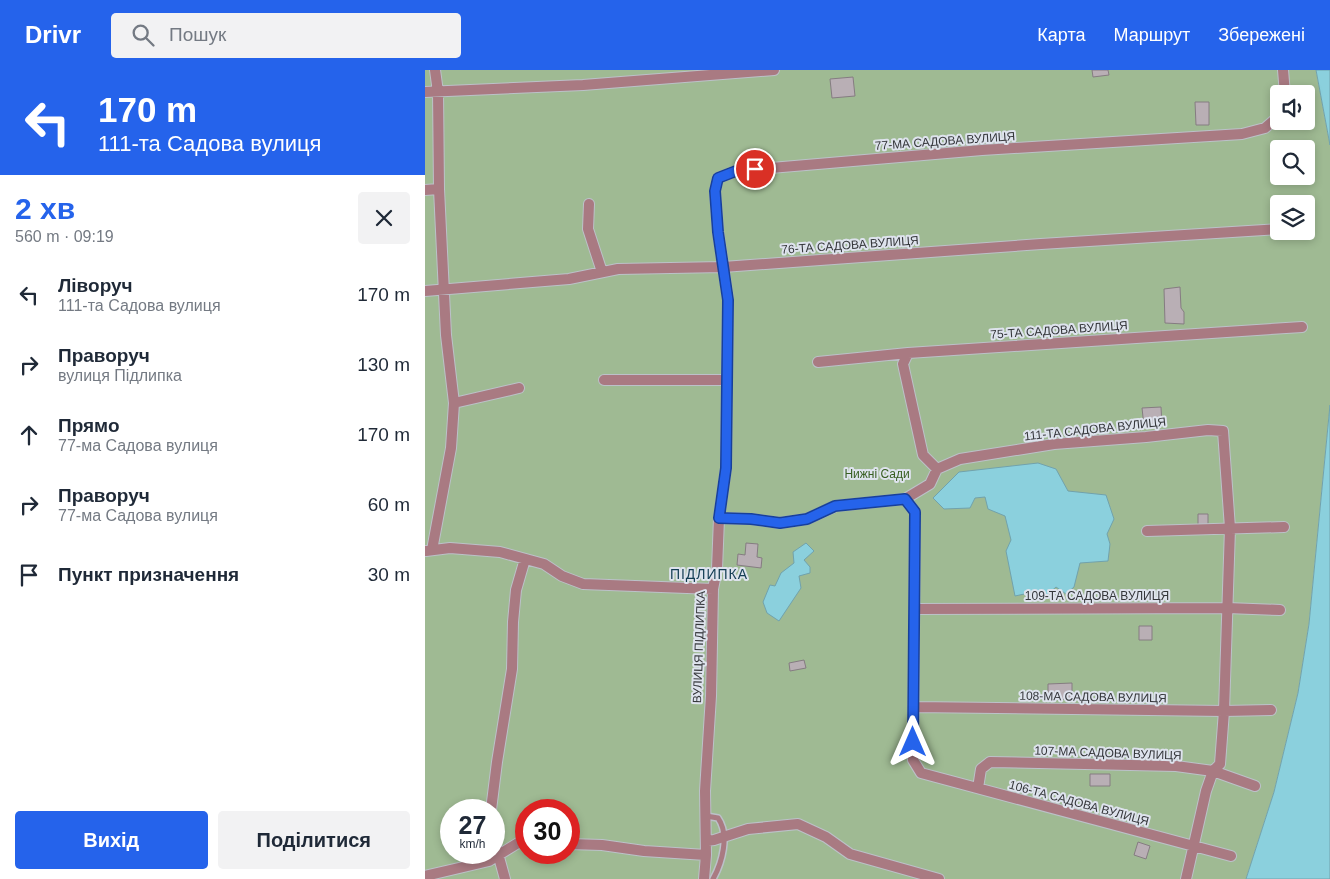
<!DOCTYPE html>
<html lang="uk">
<meta charset="utf-8">
<style>
:root{--surface:#fff;--page:#f2f2f3;--text:#1f2937;--muted:#747a83;--accent:#2563eb}
body{margin:0;font-family:Helvetica,sans-serif;background:var(--page);color:var(--text);height:100vh;display:flex;flex-direction:column;font-size:19px;white-space:nowrap}
*{box-sizing:border-box;margin:0}
p{font-size:16px;color:var(--muted)}
.icon{flex:none;width:28px;height:28px;fill:none;stroke:currentColor;stroke-width:2;stroke-linecap:round;stroke-linejoin:round}
.map{position:relative;flex:1;overflow:hidden}
.sheet{display:flex;flex-direction:column;background:var(--surface);width:425px}
.sheet>*{flex:none}
.guide{background:#2563eb;color:#fff;overflow:hidden}
.controls{position:absolute;left:845px;top:15px;display:grid;gap:10px}
.controls a{display:grid;place-items:center;width:45px;height:45px;border-radius:5px;background:var(--surface);box-shadow:0 2px 8px #0003;font-size:25px}
.speed{position:absolute;left:15px;top:729px;display:flex;gap:10px;font-size:25px;font-weight:700;text-align:center}
.speed>*{display:grid;place-content:center;width:65px;height:65px;border-radius:50%;background:var(--surface);box-shadow:0 2px 8px #0003;line-height:1}
.speed small{font-size:12px;font-weight:400}
.speed .limit{border:8px solid #d22;background:#fff;color:#111}
.pin{position:absolute;display:grid;place-items:center;width:42px;height:42px;color:#fff;margin:-21px;border:2px solid #fff;border-radius:50%;box-shadow:0 1px 5px #0007}
.me{position:absolute;width:55px;margin:-28px;rotate:0deg;stroke-linejoin:round;filter:drop-shadow(0 0 4px #0008)}
.turn{display:flex;align-items:center;gap:18px;height:105px;padding:0 15px;font-size:22px}
.turn .icon{width:65px;height:65px;stroke-width:2.5}
.turn b{display:block;font-size:35px;line-height:42px}
.round{display:grid;place-items:center;flex:none;width:52px;height:52px;border-radius:5px;background:var(--page)}
.head{display:flex;align-items:center;justify-content:space-between;height:85px;padding:0 15px}
h1{font-size:30px;font-weight:700;line-height:38px;color:var(--accent)}
.action{display:flex;gap:10px;margin-top:auto;padding:10px 15px}
.action a{flex:1;height:58px;border-radius:5px;background:var(--accent);color:#fff;font-size:20px;font-weight:700;line-height:58px;text-align:center}
.action a+a{background:var(--page);color:var(--text)}
ul{padding:0;list-style:none}
li{display:flex;align-items:center;gap:15px;height:70px;padding:0 15px}
li div{flex:1}
li b{display:block;font-size:19px}
li em{font-style:normal}
header{display:flex;align-items:center;gap:30px;box-sizing:border-box;height:70px;padding:0 25px;background:var(--accent);color:#fff}
header strong{font-size:24px}
nav{display:flex;gap:28px;margin-inline-start:auto;font-size:18px}
.search{width:350px;height:45px;background:var(--page);display:flex;align-items:center;gap:12px;box-sizing:border-box;padding:0 18px;border-radius:5px;color:var(--muted);font-size:19px}
main{display:flex;flex:1;min-height:0}
.map>svg:first-child{display:block}
.green{fill:#9fba93;fill-rule:evenodd}
.water{fill:#8bd0dd;stroke:#71a2ac}
.building{fill:#b9afb5;stroke:#857c81}
.lines{fill:none;stroke-linecap:round;stroke-linejoin:round}
.service-casing{stroke:#bcc1c9;stroke-width:8}
.minor-casing{stroke:#bcc1c9;stroke-width:12}
.service{stroke:#a97a82;stroke-width:5}
.minor{stroke:#a97a82;stroke-width:10}
.route-casing{stroke:#184099;stroke-width:12}
.route{stroke:#2563eb;stroke-width:9}
.labels{text-anchor:middle;stroke-width:4;stroke-linejoin:round;paint-order:stroke}
.street-label{font-size:12px;fill:#35373b;stroke:#dee3ed}
.park-label{font-size:12px;fill:#375e20;stroke:#dee3ed}
.neighbourhood-label{font-size:14px;letter-spacing:1px;fill:#133d53;stroke:#dee3ed}
</style>
<header>
<strong>Drivr</strong>
<div class="search"><svg class="icon" aria-label="search" viewBox="0 0 24 24"><circle cx="10" cy="10" r="6"/><path d="M15 15l6 6"/></svg>Пошук</div>
<nav><a>Карта</a><a>Маршрут</a><a>Збережені</a></nav>
</header>
<main>
<section class="sheet">
<div class="guide">
<div class="turn"><svg class="icon" aria-label="left" viewBox="0 0 24 24"><path d="M17 20v-9H6M10 6l-5 5 5 5"/></svg><div><b>170 m</b>111-та Садова вулиця</div></div>
</div>
<div class="head"><div><h1>2 хв</h1><p>560 m · 09:19</p></div><a class="round"><svg class="icon" aria-label="close" viewBox="0 0 24 24"><path d="M6 6l12 12M18 6L6 18"/></svg></a></div>
<ul>
<li><svg class="icon" aria-label="left" viewBox="0 0 24 24"><path d="M17 20v-9H6M10 6l-5 5 5 5"/></svg><div><b>Ліворуч</b><p>111-та Садова вулиця</p></div><em>170 m</em></li>
<li><svg class="icon" aria-label="right" viewBox="0 0 24 24"><path d="M7 20v-9h11M14 6l5 5-5 5"/></svg><div><b>Праворуч</b><p>вулиця Підлипка</p></div><em>130 m</em></li>
<li><svg class="icon" aria-label="ahead" viewBox="0 0 24 24"><path d="M12 20V5M6 11l6-6 6 6"/></svg><div><b>Прямо</b><p>77-ма Садова вулиця</p></div><em>170 m</em></li>
<li><svg class="icon" aria-label="right" viewBox="0 0 24 24"><path d="M7 20v-9h11M14 6l5 5-5 5"/></svg><div><b>Праворуч</b><p>77-ма Садова вулиця</p></div><em>60 m</em></li>
<li><svg class="icon" aria-label="arrive" viewBox="0 0 24 24"><path d="M6 21V4h12l-3 4 3 4H6"/></svg><div><b>Пункт призначення</b></div><em>30 m</em></li>
</ul>
<div class="action"><a>Вихід</a><a>Поділитися</a></div>
</section>
<div class="map">
<svg width="905" height="809" viewBox="0 0 905 809">
<rect width="100%" height="100%" fill="#dee3ed"/>
<!-- green -->
<path class="green" d="M0,0H891L905,75V335L884,554L873,623L849,722L821,809H0ZM854,24H881V51H854ZM854,79H881V106H854ZM854,134H881V161H854ZM26,740H69V782H26ZM101,740H144V782H101Z"/>
<!-- water -->
<path class="water" d="M891,0H905V75Z
M905,335V809H821L849,722L873,623L884,554Z
M613,393L631,399L643,421L681,425L689,449L682,464L685,474L683,491L655,493L649,517L641,524L631,517L622,525L604,523L590,526L581,481L586,470L580,446L563,439L560,427L550,428L545,438L519,439L508,428L534,402Z
M381,473L389,481L379,490L385,497V503L374,506L376,518L354,551L342,543L338,532L345,515L350,516L356,503L369,493L368,482Z"/>
<!-- building -->
<path class="building" d="M667,0H683L684,5L668,7Z
M428,7L430,26L407,28L405,9Z
M770,32H784V55H771Z
M755,217L756,238L759,242V254L740,253L739,219Z
M736,337L737,355L719,356L717,338Z
M773,444H783V455L773,456Z
M321,473L333,474L332,487L337,488L336,498L312,495L313,484L320,485Z
M714,556H727V570H714Z
M379,590L381,598L365,601L364,593Z
M647,613V629L623,630V614Z
M665,704H685V716H665Z
M713,772L725,776L721,789L709,785Z"/>
<g class="lines">
<!-- service casing -->
<g class="service-casing">
<path id="service" d="M281,746L293,748C305,765 297,793 288,809"/>
</g>
<!-- minor casing -->
<g class="minor-casing">
<path id="minor" d="M858,0L860,24
M0,22L158,15L349,0
M0,120L14,119
M164,134L163,159L177,202
M0,221L144,209L193,199L298,197L616,174L854,159
M483,283L478,294L498,385L512,399
M393,292L483,283L877,257
M179,310H301
M29,333L94,318
M480,429L490,442L488,690L496,703L806,786
M294,448L326,449L355,453L382,449L411,436L480,429L505,414L512,399L535,389L629,374L721,367L783,360L798,361L805,458L799,641L795,694L788,701L781,721L761,809
M722,461L859,457
M7,480L26,378L29,333L21,265L14,119L13,22L10,0
M1,481L25,478L75,482L119,494L137,506L158,514L288,519
M489,539L802,538L855,540
M489,637L799,641L846,640
M553,718L556,699L565,692L751,696L788,701L830,716
M66,740L72,692L87,599L88,552L91,520L100,489
M69,769L80,809
M281,771L289,770L323,759L373,754L401,767L425,784L514,809
M144,774L177,775L219,781L281,785
M0,806L64,791L93,773L101,774
M279,809L281,785L280,721L286,626L288,519L292,499L294,448L301,398L303,229L293,161L290,121L293,108L311,101L557,80L817,64L840,58L854,46"/>
</g>
<!-- service -->
<use href="#service" class="service"/>
<!-- minor -->
<use href="#minor" class="minor"/>
</g>
<g class="lines">
<!-- route casing -->
<g class="route-casing">
<path id="route" d="M330,99L311,101L293,108L290,121L293,162L303,230L301,398L294,448L326,449L355,453L382,449L410,436L480,429L490,442L488,672"/>
</g>
<!-- route -->
<use href="#route" class="route"/>
</g>
<g class="labels">
<!-- street labels -->
<g class="street-label">
<text transform="translate(520 71) rotate(-4)" y="4">77-МА САДОВА ВУЛИЦЯ</text>
<text transform="translate(425 175) rotate(-4)" y="4">76-ТА САДОВА ВУЛИЦЯ</text>
<text transform="translate(634 260) rotate(-4)" y="4">75-ТА САДОВА ВУЛИЦЯ</text>
<text transform="translate(670 359) rotate(-6)" y="4">111-ТА САДОВА ВУЛИЦЯ</text>
<text x="672" y="530">109-ТА САДОВА ВУЛИЦЯ</text>
<text transform="translate(274 577) rotate(-88)" y="4">ВУЛИЦЯ ПІДЛИПКА</text>
<text transform="translate(668 627) rotate(1)" y="4">108-МА САДОВА ВУЛИЦЯ</text>
<text transform="translate(683 683) rotate(2)" y="4">107-МА САДОВА ВУЛИЦЯ</text>
<text transform="translate(654 733) rotate(15)" y="4">106-ТА САДОВА ВУЛИЦЯ</text>
</g>
<!-- park labels -->
<g class="park-label">
<text x="452" y="408">Нижні Сади</text>
</g>
<!-- neighbourhood labels -->
<g class="neighbourhood-label">
<text x="284" y="509">ПІДЛИПКА</text>
</g>
</g>
</svg>
<div class="controls">
<a><svg class="icon" aria-label="sound" viewBox="0 0 24 24"><path d="M4 9h4l5-4v14l-5-4H4zM17 9q2 3 0 6"/></svg></a>
<a><svg class="icon" aria-label="search" viewBox="0 0 24 24"><circle cx="10" cy="10" r="6"/><path d="M15 15l6 6"/></svg></a>
<a><svg class="icon" aria-label="layers" viewBox="0 0 24 24"><path d="M12 4l9 5-9 5-9-5zM3 14l9 5 9-5"/></svg></a>
</div>
<div class="speed"><div>27<small>km/h</small></div><div class="limit">30</div></div>
<div class="pin" style="left:330px;top:99px;background:#d93025"><svg class="icon" aria-label="arrive" viewBox="0 0 24 24"><path d="M6 21V4h12l-3 4 3 4H6"/></svg></div>
<svg class="me" style="left:488px;top:672px" viewBox="-20 -20 40 40"><path d="M0-17L14 15 0 8-14 15z" fill="#2563eb" stroke="#fff" stroke-width="4"/></svg>
</div>
</main>
